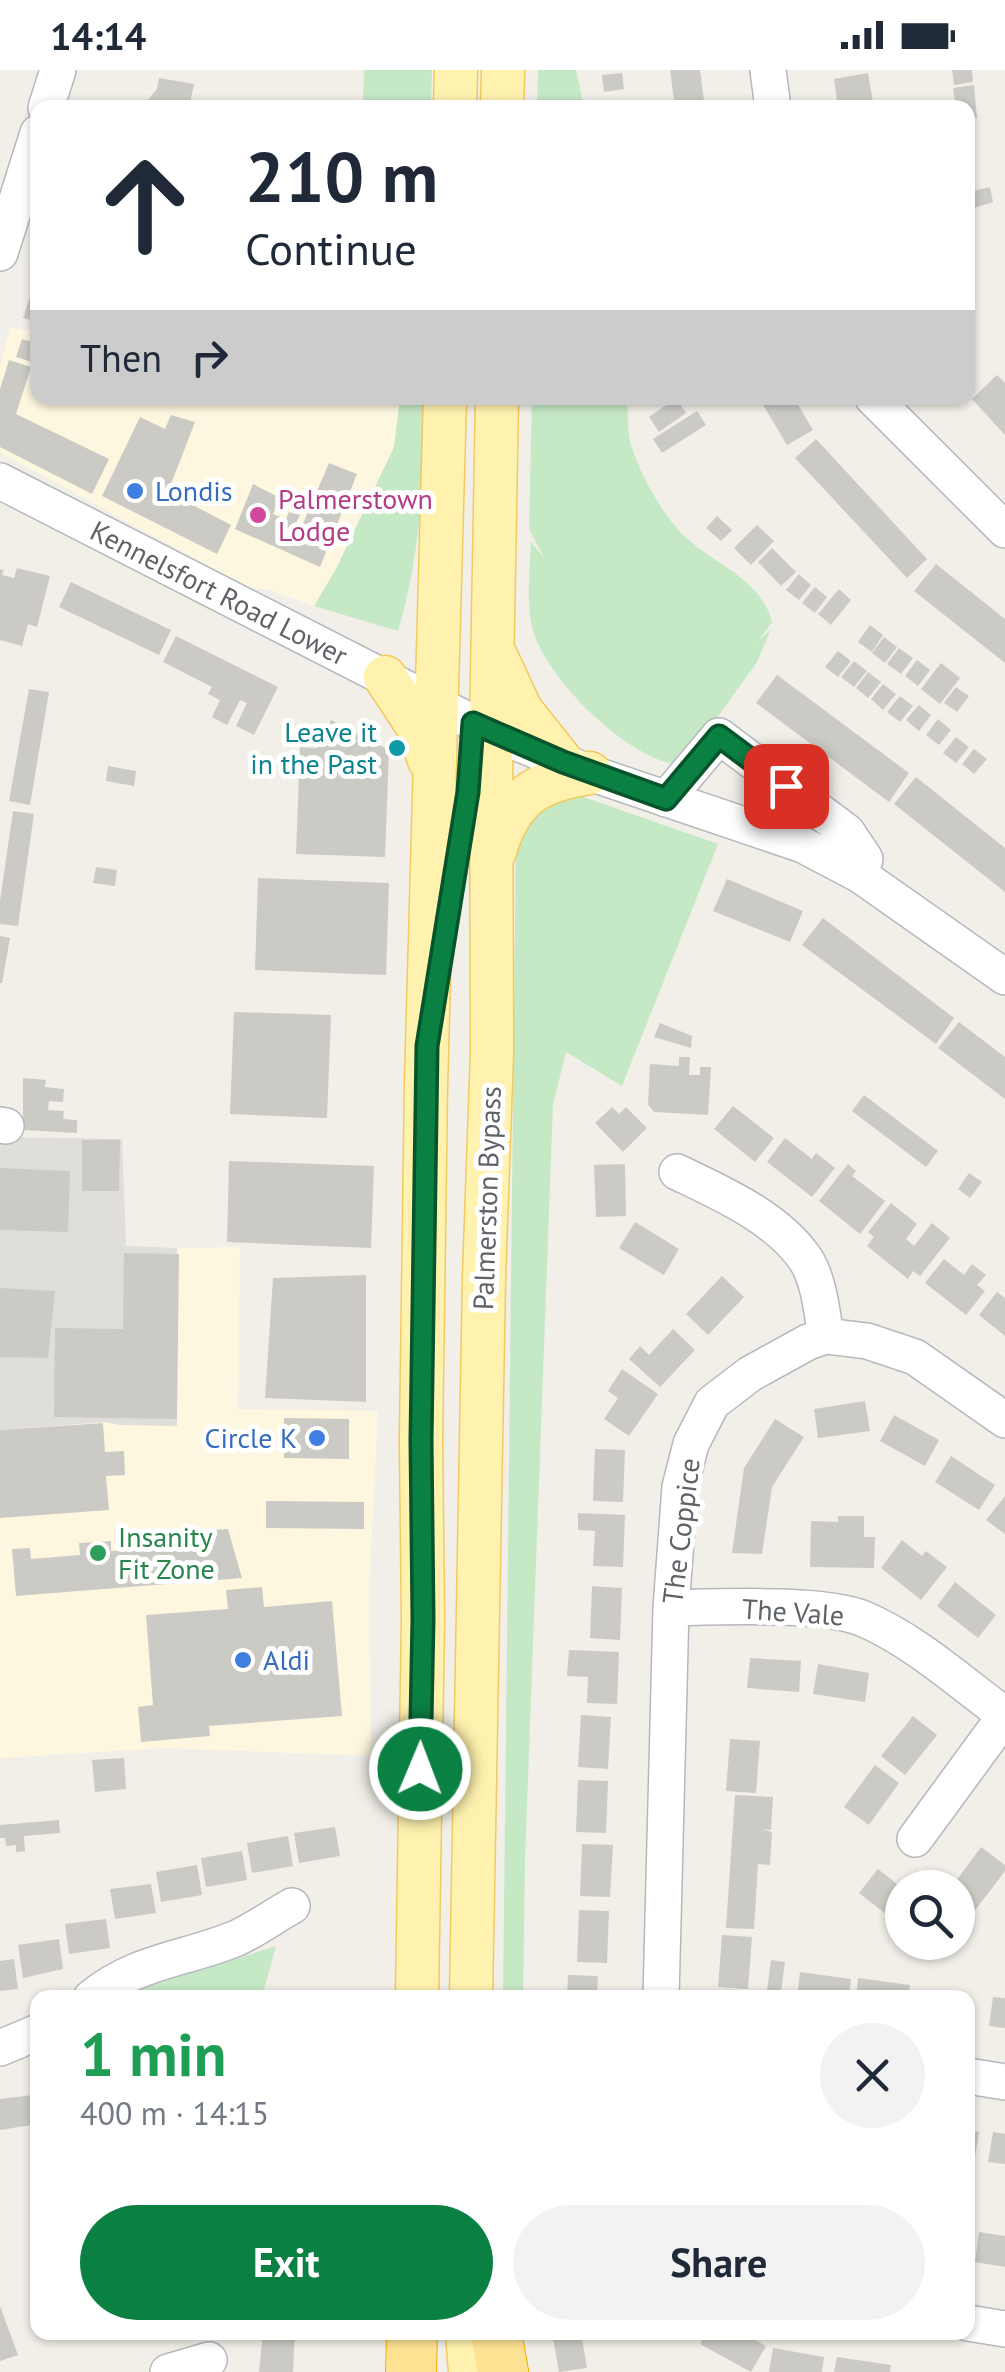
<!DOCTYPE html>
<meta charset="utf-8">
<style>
:root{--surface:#fff;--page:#f2f2f3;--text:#1f2937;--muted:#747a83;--accent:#0b8043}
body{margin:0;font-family:"PT Sans",sans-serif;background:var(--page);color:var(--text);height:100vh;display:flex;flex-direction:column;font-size:38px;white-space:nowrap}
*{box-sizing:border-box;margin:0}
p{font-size:32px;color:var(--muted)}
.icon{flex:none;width:55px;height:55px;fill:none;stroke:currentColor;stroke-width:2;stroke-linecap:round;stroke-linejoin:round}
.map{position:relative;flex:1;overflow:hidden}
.panel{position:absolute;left:30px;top:1920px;width:945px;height:350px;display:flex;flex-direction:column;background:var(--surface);border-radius:20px;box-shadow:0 2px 8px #0004}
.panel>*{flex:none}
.top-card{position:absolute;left:30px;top:30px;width:945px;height:305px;border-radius:20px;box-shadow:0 2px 8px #0004;background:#fff;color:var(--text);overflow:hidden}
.tools{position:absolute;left:885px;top:1800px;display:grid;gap:20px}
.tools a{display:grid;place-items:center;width:90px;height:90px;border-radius:50%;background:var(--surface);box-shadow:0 2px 8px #0004;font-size:50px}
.pin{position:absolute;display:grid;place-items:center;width:85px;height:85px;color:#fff;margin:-42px;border-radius:20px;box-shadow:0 5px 15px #0006}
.me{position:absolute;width:110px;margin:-55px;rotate:1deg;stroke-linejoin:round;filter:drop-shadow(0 0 8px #0008)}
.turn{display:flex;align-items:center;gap:35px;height:210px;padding:0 50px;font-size:45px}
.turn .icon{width:130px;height:130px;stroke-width:2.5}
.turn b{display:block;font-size:70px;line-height:85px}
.then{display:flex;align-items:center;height:95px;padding:0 50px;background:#0003;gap:20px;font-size:38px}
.round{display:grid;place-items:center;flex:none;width:105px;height:105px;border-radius:52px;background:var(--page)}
.summary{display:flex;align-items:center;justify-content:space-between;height:170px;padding:0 50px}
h1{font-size:60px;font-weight:700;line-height:75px;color:#1e9e55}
.action{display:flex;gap:20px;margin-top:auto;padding:20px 50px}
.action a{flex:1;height:115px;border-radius:60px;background:var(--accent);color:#fff;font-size:40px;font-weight:700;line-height:115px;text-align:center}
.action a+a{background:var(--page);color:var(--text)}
.status{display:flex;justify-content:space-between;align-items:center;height:70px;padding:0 50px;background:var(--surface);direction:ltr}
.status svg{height:28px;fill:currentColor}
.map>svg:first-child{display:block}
.commercial{fill:#fef7e0}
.industrial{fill:#e0deda}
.green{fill:#c5e8c5}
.building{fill:#cccac5}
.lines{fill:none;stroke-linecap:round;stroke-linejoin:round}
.minor-casing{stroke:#b5b8bc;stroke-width:38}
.major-casing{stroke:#f2c960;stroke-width:45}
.highway-casing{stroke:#f9ab00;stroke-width:52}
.minor{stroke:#fff;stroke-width:35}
.major{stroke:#fff2af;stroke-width:42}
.highway{stroke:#fde293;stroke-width:50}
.route-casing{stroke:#07532c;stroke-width:25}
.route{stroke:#0b8043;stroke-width:18}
.shop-dot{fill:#3f7fe0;stroke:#fff;stroke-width:4}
.hotel-dot{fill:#d1479c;stroke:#fff;stroke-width:4}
.culture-dot{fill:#0f9aa8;stroke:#fff;stroke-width:4}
.leisure-dot{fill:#2e9e5b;stroke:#fff;stroke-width:4}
.labels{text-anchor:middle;stroke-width:10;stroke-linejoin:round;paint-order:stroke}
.shop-label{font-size:28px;fill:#366cbe;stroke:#fff;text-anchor:start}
.hotel-label{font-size:28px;fill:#b23c85;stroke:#fff;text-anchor:start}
.street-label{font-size:28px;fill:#5f6368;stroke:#fff}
.culture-label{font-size:28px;fill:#0d838f;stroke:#fff;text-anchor:end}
.leisure-label{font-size:28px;fill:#27864d;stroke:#fff;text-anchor:start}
</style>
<div class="status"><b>14:14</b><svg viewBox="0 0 49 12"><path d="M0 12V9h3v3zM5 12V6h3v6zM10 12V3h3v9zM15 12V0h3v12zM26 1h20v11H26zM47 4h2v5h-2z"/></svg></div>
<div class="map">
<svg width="1005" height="2302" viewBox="0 0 1005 2302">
<rect width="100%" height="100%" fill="#f1efe8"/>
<!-- commercial -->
<path class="commercial" d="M11,257L37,263L38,328H400L395,376L336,499L314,536L267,519H250L0,382V294Z
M240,1177L238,1339L378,1341L369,1523L371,1686L166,1678L0,1688V1360L105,1352L120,1355L177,1356V1178Z"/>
<!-- industrial -->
<path class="industrial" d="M0,1067L122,1069L126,1176L177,1178V1356L120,1355L105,1352L0,1360Z"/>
<!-- green -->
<path class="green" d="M364,0H432L431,37H363Z
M538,0H576L584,37H537Z
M400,328H426C425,404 420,487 398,561L314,536L336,499L394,377Z
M532,328H627C628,344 627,366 633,381C642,406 658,436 675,456C705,493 759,503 772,552L757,573L771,559L757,592L687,690L678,695C625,687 545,608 532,557C526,529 530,500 531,472L545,489L529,459Z
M555,717L718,774L622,1016L566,982L553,1034L525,1790L523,1927L503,1928L516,769Z
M276,1876L262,1927L132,1928V1922Z"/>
<!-- building -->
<path class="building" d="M670,0H700L705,38H675Z
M952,0H972L973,12L954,15Z
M622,3L624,19L604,22L602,5Z
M868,3L874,38H838L834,9Z
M159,8L194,14L189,38L147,31L157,19Z
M974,15L977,48L968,50V38H956L953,18Z
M990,117L993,132L974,138L970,122Z
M37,205H38V252L23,248Z
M22,269L38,274V294L16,287Z
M9,290L31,297L16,344L109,389L92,424L0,377V319Z
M997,305L1005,313V365L972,329Z
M676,328L686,343L659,362L649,347Z
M759,328H794L813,360L787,375Z
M697,341L706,355L662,383L653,369Z
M171,345L195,352L168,422L231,455L217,484L102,426L140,347L165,359Z
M816,369L927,489L907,508L795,388Z
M329,393L357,404L320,497L235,459L253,414L280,428L273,444L286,449L289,442L300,445L296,453L302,456Z
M717,446L732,460L721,471L706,458Z
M757,455L774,471L751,495L734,478Z
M772,478L796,502L781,516L758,492Z
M936,494L1005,549V593L914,521Z
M17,498L50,506L37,557L28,554L22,576L0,570V499L4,500L2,505L14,508Z
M799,504L811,515L799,530L786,520Z
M71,512L171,560L159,585L59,537Z
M815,517L827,527L815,543L802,533Z
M839,519L851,530L831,555L818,544Z
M870,555L883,565L872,582L858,572Z
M176,566L278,617L254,665L236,656L247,633L240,630L227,655L212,647L220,630L208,624L212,617L163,592Z
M884,567L897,577L885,593L872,583Z
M899,578L913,588L901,604L887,594Z
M838,581L851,591L838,607L825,597Z
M917,590L930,600L918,616L905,606Z
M854,591L867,601L854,617L841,607Z
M941,593L960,608L940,634L921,619Z
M868,602L881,612L868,628L856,618Z
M777,605L909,703L889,732L756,633Z
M883,614L896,624L883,640L871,629Z
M956,617L969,626L957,642L944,633Z
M29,619L49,622L30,735L9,731Z
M900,626L913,636L900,652L887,642Z
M919,635L931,645L919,661L906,650Z
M938,649L951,660L939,675L926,665Z
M331,650L389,680L385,787L296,784L300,677L317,678Z
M956,667L969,677L956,693L943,683Z
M974,679L987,689L974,704L962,694Z
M108,696L136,701L134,716L106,711Z
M916,707L1005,778V822L894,734Z
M13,741L34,744L18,856L0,854V831Z
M96,797L117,800L115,816L93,813Z
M258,808L389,813L386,905L255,900Z
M727,809L803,841L790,872L713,841Z
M823,848L954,948L936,974L802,875Z
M0,866L10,868L2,913H0Z
M234,942L331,945L327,1048L230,1044Z
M959,952L1005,987V1029L938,978Z
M660,953L692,966L691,978L654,967Z
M679,987H690L689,1005H700V997H711L708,1045L654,1042L648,1035L650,994L679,996Z
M23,1008L46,1010L45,1017L64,1019L63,1032L49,1031L48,1040L64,1041L63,1049L77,1050V1063L23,1060Z
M864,1025L938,1081L926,1097L852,1041Z
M733,1036L774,1068L755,1092L714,1059Z
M612,1037L619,1044L626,1037L647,1058L623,1082L595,1053Z
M785,1068L812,1089L816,1083L835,1098L812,1127L767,1092Z
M82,1070H120L119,1121H82Z
M229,1091L374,1096L371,1178L227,1172Z
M625,1094L626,1146L596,1147L594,1095Z
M848,1094L856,1101L852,1106L885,1131L860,1164L819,1131Z
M0,1098L70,1101L68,1162L0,1160Z
M969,1103L982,1112L970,1128L958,1119Z
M891,1133L917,1154L906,1169L914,1176L932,1153L950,1168L920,1206L913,1201L908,1209L867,1176L874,1167L868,1162Z
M635,1152L679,1179L664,1205L619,1178Z
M124,1183L179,1184L177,1349L54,1347L55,1258L123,1259Z
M944,1189L964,1205L972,1194L986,1205L977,1215L985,1221L966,1245L925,1213Z
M366,1205V1332L265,1328L273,1208Z
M722,1206L744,1227L708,1265L686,1244Z
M0,1218L55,1221L48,1288L0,1287Z
M997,1222L1005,1228V1266L979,1245Z
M673,1259L695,1280L660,1317L629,1289L640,1276L649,1285Z
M622,1299L658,1324L629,1366L604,1349L618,1328L608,1321Z
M865,1331L870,1361L818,1368L814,1339Z
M894,1345L939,1370L925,1396L880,1371Z
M284,1348L349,1349V1389L284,1388Z
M775,1349L804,1367L772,1417L762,1484L732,1483L744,1398Z
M103,1353L105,1382L124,1381L125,1405L106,1406L109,1440L0,1448V1360Z
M595,1379L625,1380L623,1432L593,1431Z
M951,1386L995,1415L979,1440L935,1412Z
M1005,1426V1464L986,1450Z
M266,1431L364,1432V1459L266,1458Z
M578,1443L625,1445L623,1497L593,1496L595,1461L578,1460Z
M838,1446H864V1467H875L874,1498L810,1497L811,1451L838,1452Z
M228,1459L242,1508L16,1526L12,1479L30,1478L31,1489L80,1485L79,1473L111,1471V1481L148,1479L147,1466L176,1464L177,1476L212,1474L211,1460Z
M902,1470L922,1486L926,1481L947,1497L921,1530L881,1498Z
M955,1512L996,1545L978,1568L937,1536Z
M592,1516L622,1518L620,1570L590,1568Z
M262,1517L264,1537L332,1531L342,1646L209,1656L210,1666L141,1672L138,1637L153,1635L146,1545L228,1539L226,1520Z
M569,1580L619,1582L617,1634L587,1633L588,1607L567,1606Z
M750,1588L801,1591L799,1622L747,1618Z
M818,1594L869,1603L865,1632L813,1624Z
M581,1645L611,1647L608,1699L578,1697Z
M913,1646L937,1665L905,1705L881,1686Z
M730,1669L760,1671L756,1723L726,1721Z
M124,1688L126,1719L95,1722L92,1690Z
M875,1695L899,1713L869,1755L844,1737Z
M578,1710L608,1711L606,1763L576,1762Z
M735,1725L773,1727L771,1760L761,1759L772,1762L770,1795L758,1794L754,1859L726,1858Z
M59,1750L60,1763L24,1766L25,1781L16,1782V1775L6,1776L5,1768H0V1755Z
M335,1757L340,1786L299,1793L294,1763Z
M288,1766L293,1796L252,1803L247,1773Z
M582,1774L613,1775L610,1827L580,1826Z
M981,1777L1005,1795V1801L973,1843L958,1831V1818H951Z
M242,1781L247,1810L206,1817L201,1788Z
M197,1795L202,1825L161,1832L156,1802Z
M878,1799L902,1818L900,1855L859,1823Z
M151,1814L156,1843L115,1849L110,1819Z
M579,1840L609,1841L607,1893L577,1892Z
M106,1849L110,1878L69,1884L65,1854Z
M722,1865L752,1867L748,1919L718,1917Z
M59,1869L63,1899L23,1908L18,1875Z
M14,1889L18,1919L0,1921V1891Z
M771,1890L785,1892L781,1922L767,1920Z
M800,1902L851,1909L849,1928H797Z
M568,1905L598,1906L597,1928H567Z
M858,1908L910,1915L908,1928H856Z
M993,1927L1005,1928V1958L989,1956Z
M33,2025L37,2054L0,2060V2029Z
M968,2060L979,2062L974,2092L968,2091Z
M993,2062L1005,2064V2094L988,2092Z
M979,2162L1005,2166V2197L975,2192Z
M0,2236L18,2285L0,2291Z
M263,2262H295L293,2302H259Z
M552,2262H581L587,2298L559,2302Z
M706,2262H741L766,2276L751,2302L700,2274Z
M773,2278L824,2287L822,2302H769Z
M837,2287L891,2295L890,2302H834Z"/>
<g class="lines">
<!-- minor casing -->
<g class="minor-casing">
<path id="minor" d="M768,0L773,38
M46,38L58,0
M0,183L38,63
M873,328L1005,460
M0,411L491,662L590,703L803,775L860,805L1005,907
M666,729L719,666L847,762L865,789L860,805
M0,1055L6,1056
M677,1102C721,1123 778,1148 806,1190C819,1210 822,1243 826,1266
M671,1538C718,1537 823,1532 864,1549C915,1571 960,1612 1005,1645
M915,1769L1005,1646
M91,1928C135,1891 187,1889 237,1868C256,1859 274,1846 292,1836
M661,1928L671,1538L680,1417L691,1374L712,1333L750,1304L808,1272L826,1266L867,1271L915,1287L1005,1350
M0,1978L38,1962
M968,2006L1005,2012
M968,2253L1005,2259
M168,2302L209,2290"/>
</g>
<!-- major casing -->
<g class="major-casing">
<path id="major" d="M455,38L456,0
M502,38L503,0
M496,586L521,640L563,693
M385,607L418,657L429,690
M495,781C511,727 536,711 590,703
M417,1928L423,1549L421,1371L426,1015L445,328
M471,1928L484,1208L492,982L491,662L497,328
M467,2262L470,2302"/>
</g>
<!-- highway casing -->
<g class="highway-casing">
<path id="highway" d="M496,2262L503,2302
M411,2302L412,2262"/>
</g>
<!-- minor -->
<use href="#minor" class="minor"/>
<!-- major -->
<use href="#major" class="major"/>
<!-- highway -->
<use href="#highway" class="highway"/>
</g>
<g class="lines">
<!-- route casing -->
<g class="route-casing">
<path id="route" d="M420,1699L423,1549L421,1370L427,976L468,722L473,653L563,692L666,729L719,666L786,716"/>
</g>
<!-- route -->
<use href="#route" class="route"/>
</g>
<!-- markers -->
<g class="shop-dot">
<circle cx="135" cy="421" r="10"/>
<circle cx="317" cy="1368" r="10"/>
<circle cx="243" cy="1590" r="10"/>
</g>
<circle class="hotel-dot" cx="258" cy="445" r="10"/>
<circle class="culture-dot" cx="397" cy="678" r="10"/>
<circle class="leisure-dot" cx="98" cy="1483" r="10"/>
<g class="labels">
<!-- shop labels -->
<g class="shop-label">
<text x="155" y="431">Londis</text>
<text x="297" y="1378" text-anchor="end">Circle K</text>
<text x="263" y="1600">Aldi</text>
</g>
<!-- hotel labels -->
<g class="hotel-label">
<text x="278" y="439">Palmerstown<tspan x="278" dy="32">Lodge</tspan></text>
</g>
<!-- street labels -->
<g class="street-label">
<text transform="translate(219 523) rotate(27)" y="10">Kennelsfort Road Lower</text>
<text transform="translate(487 1128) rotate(-88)" y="10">Palmerston Bypass</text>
<text transform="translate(681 1461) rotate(-83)" y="10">The Coppice</text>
<text transform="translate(793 1542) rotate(4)" y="10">The Vale</text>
</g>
<!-- culture labels -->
<g class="culture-label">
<text x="377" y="672">Leave it<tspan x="377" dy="32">in the Past</tspan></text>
</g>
<!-- leisure labels -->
<g class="leisure-label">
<text x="118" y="1477">Insanity<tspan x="118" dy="32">Fit Zone</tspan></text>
</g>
</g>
</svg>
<div class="tools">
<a><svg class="icon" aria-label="search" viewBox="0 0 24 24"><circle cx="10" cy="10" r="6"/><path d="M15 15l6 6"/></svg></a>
</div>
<div class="pin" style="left:786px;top:716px;background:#d93025"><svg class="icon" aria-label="arrive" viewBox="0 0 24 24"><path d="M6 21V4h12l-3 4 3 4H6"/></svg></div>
<svg class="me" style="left:420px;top:1699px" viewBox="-20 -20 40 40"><circle r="17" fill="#0b8043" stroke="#fff" stroke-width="3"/><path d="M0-11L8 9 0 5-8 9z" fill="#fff"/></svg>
<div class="top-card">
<div class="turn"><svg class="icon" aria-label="ahead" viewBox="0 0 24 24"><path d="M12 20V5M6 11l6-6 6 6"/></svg><div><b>210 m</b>Continue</div></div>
<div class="then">Then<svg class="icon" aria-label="right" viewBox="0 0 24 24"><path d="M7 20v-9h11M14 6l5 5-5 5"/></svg></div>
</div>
<section class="panel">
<div class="summary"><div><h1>1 min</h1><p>400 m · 14:15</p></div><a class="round"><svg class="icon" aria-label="close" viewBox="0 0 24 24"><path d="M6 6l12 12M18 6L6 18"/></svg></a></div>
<div class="action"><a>Exit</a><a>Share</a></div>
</section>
</div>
